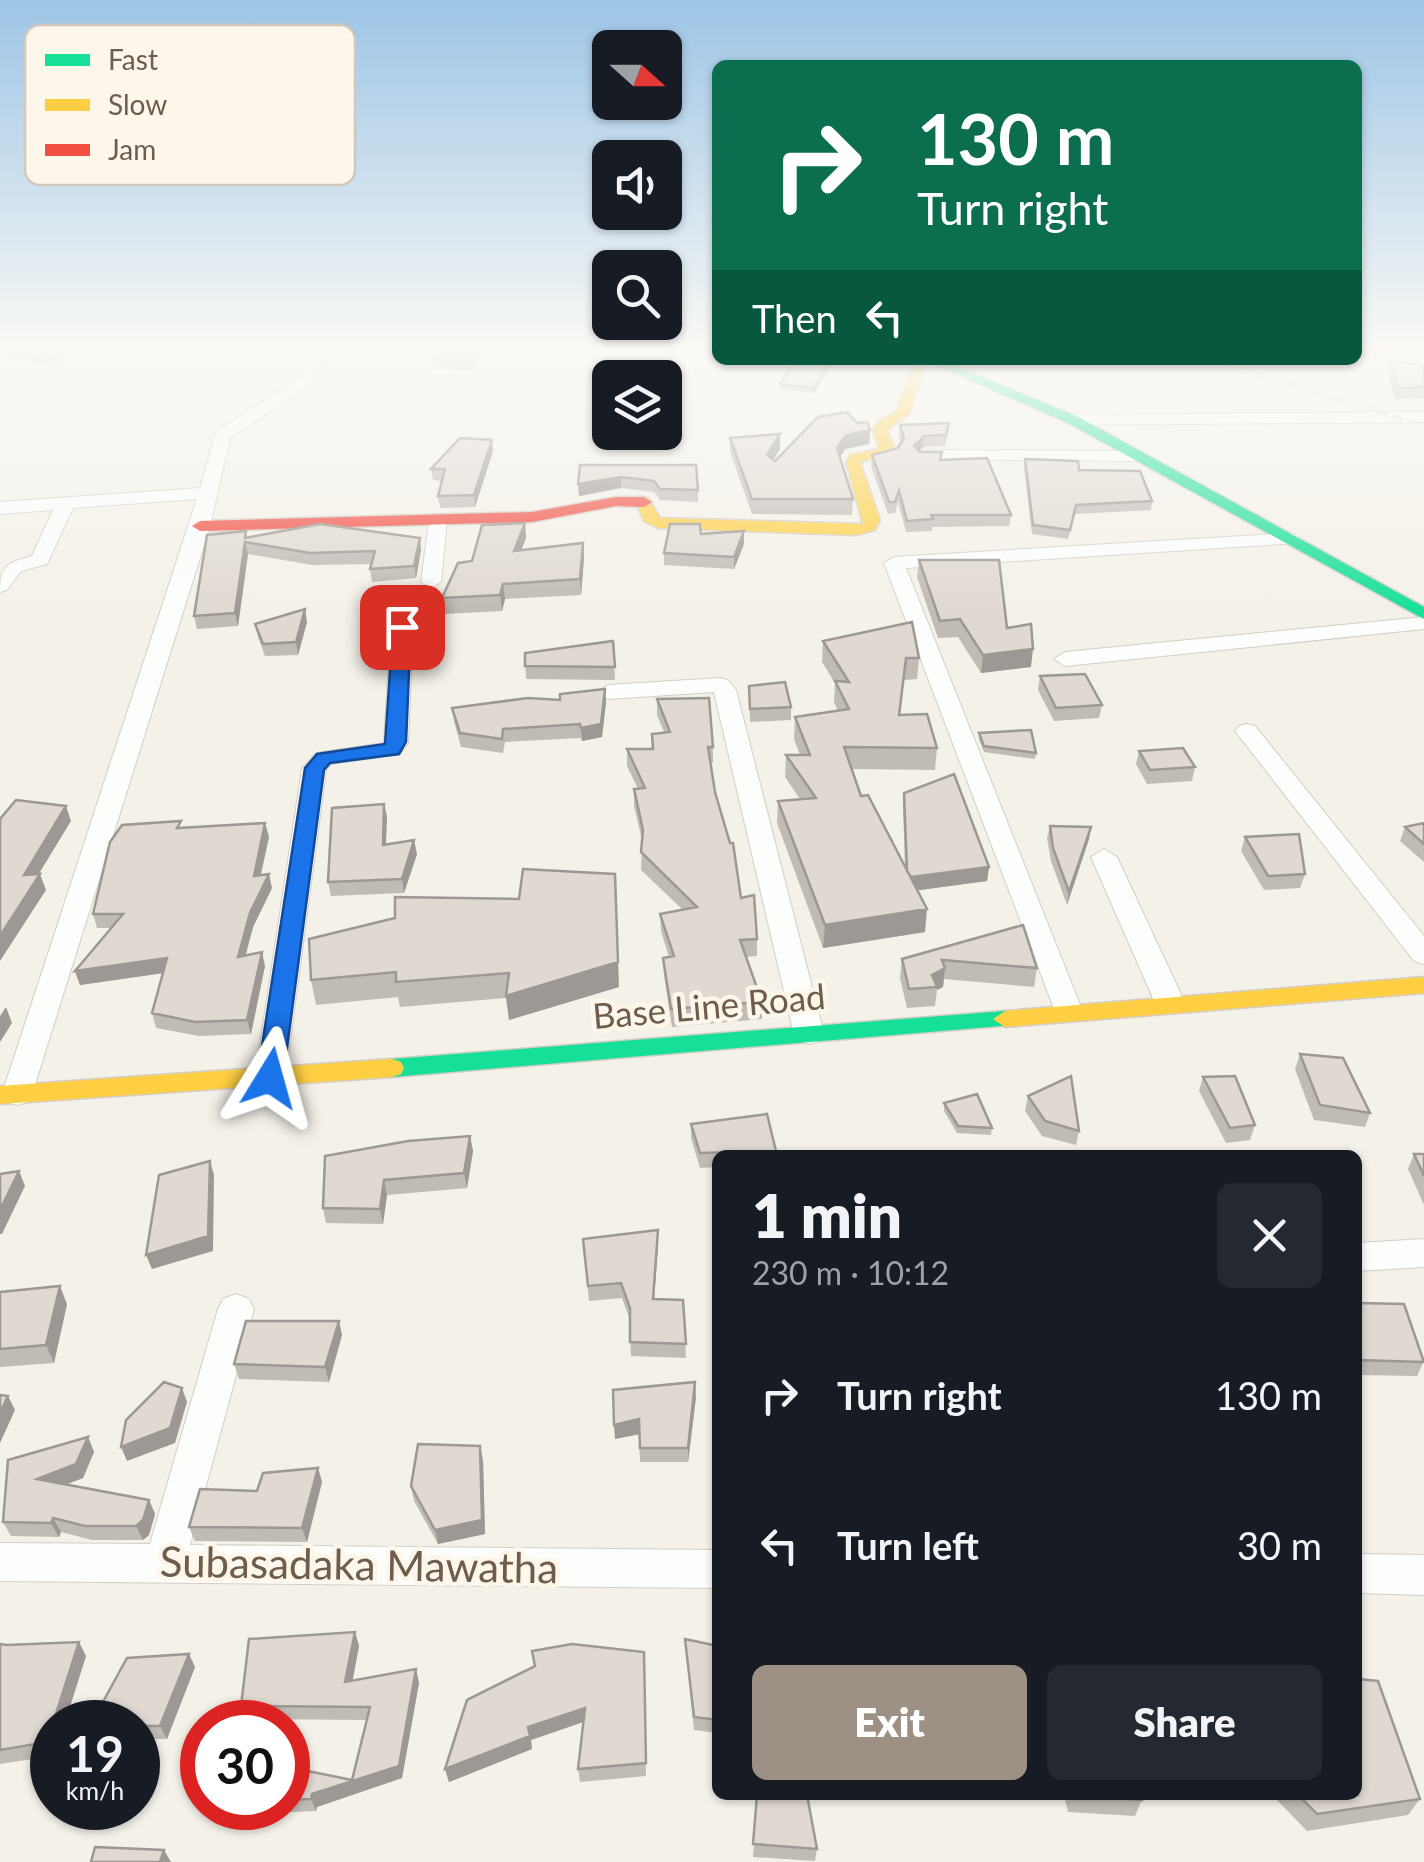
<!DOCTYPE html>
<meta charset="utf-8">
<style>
:root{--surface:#171b24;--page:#242831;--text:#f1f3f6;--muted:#9ea1a6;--accent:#9d9084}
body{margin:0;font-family:Lato,sans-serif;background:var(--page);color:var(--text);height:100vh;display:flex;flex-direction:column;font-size:38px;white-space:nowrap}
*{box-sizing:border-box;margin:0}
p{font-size:32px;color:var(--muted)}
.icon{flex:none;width:55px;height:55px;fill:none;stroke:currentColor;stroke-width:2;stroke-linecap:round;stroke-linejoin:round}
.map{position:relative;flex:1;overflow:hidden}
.drawer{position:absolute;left:712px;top:1150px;width:650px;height:650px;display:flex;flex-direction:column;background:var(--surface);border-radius:15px;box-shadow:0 2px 8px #0004}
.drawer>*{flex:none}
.top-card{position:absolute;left:712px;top:60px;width:650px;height:305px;border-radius:15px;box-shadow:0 2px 8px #0004;background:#0b6e4f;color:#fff;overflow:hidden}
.needle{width:65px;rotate:111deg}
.fabs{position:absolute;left:592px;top:30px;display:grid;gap:20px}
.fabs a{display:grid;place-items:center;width:90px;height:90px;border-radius:15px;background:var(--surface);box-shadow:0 2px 8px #0004;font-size:50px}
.speed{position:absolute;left:30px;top:1700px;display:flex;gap:20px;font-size:50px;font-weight:700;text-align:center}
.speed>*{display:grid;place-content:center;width:130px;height:130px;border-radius:50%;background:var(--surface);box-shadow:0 2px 8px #0004;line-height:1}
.speed small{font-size:25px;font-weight:400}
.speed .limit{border:15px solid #d22;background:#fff;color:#111}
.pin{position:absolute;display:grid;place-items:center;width:85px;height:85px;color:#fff;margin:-42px;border-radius:20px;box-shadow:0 5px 15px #0006}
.me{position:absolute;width:110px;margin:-55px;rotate:8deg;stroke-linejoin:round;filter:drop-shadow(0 0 8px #0008)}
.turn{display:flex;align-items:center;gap:35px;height:210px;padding:0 40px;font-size:45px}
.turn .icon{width:130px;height:130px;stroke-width:2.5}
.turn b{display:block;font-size:70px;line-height:85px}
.then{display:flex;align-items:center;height:95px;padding:0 40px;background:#0003;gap:20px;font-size:38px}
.round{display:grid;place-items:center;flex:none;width:105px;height:105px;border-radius:15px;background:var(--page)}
.overview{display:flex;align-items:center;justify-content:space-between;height:170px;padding:0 40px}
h1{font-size:60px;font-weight:800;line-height:75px}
.primary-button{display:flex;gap:20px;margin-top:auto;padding:20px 40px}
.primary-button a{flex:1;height:115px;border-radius:15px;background:var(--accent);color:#fff;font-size:40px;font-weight:800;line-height:115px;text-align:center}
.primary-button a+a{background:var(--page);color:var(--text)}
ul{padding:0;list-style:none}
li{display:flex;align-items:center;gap:30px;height:150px;padding:0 40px}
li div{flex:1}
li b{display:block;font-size:38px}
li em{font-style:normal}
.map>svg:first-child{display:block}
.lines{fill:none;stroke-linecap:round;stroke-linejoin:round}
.street-casing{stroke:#d3cec7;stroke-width:2}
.fast-casing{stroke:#d4cec7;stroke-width:3}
.slow-casing{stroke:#d4cec7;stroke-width:3}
.jam-casing{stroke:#d4cec7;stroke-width:3}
.street{fill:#fdfdfc;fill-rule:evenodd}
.fast{fill:#16e098;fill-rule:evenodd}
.slow{fill:#ffcf43;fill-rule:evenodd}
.jam{fill:#f24e42;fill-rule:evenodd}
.rail{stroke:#e4e2e3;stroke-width:5;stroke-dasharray:10 6;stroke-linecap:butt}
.wall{fill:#c1bbb5}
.shaded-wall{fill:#9d9893}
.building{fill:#e0d9d2;stroke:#9d9893;stroke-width:2.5}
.route{fill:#1a73e8;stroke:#114b97;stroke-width:2.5}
.labels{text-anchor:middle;stroke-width:9;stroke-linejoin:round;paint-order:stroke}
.street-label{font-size:35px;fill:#6e5c4d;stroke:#fcf7ea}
.near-street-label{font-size:42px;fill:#6e5c4d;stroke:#fcf7ea}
.key{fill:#fcf7ea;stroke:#d1c8bb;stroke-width:2.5}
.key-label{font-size:28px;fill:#6e5c4d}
</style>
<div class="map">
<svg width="1424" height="1862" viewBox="0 0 1424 1862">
<rect width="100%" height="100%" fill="#f4f1e9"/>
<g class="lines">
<!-- street casing -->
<g class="street-casing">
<path id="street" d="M312,352H328L309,385L230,438L210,526L32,1094L28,1102L17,1105L6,1102L2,1094L197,499L73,508L47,564L21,571L7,590L0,592C0,565 7,563 32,556L53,510L0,514V502L200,488L216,432L297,379Z
M1424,412V422L1073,425L1065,420L1073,415Z
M925,450L1137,451L1146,456L1137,461L919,459L916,455Z
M438,515L447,521L441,582L431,588L421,582L429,521Z
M1291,533L1301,539L1298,543L906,568L1083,1012L1078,1019H1058L884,563L894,557Z
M1424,617V629L1065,666L1054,659L1065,652Z
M402,621L413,627L408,743L400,754L331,764L326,770L285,1078L281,1086L270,1089L259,1086L255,1078L302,769L316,753L384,743L391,627Z
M720,678L728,680L736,690L824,1034L819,1041L809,1044L799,1041L794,1034L714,692L608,699L597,692L608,685Z
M1247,724L1255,726L1424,936V964L1414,961L1239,736L1235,731L1239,726Z
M1104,849L1117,857L1186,1005L1181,1012H1161L1156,1005L1091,857Z
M1424,1239V1267L1358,1271V1243Z
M236,1294L249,1299L254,1309L190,1545L718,1550V1588L0,1581V1543L150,1544L218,1309L223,1299Z
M1358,1554L1424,1555V1595L1358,1593Z"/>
</g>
<!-- fast casing -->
<g class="fast-casing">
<path id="fast" d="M924,360H941L1078,417L1424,607V619L1068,423Z
M1005,1011L1017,1019L1013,1025L392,1077L383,1074L380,1068L383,1062L392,1059Z"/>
</g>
<!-- slow casing -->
<g class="slow-casing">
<path id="slow" d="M915,360H927L909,414L887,430L894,447L892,452L860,462L880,520L875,530L856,535L658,528L644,521L636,502L644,497L649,499L660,518L863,524L846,462L850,455L879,449L873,430L878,421L896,412Z
M1424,977V993L1005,1027L993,1019L1005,1011Z
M392,1059L401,1062L404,1068L401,1074L392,1077L0,1104V1086Z"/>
</g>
<!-- jam casing -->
<g class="jam-casing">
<path id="jam" d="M616,497H644L652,502L644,507L616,506L532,522L200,531L192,526L200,521L532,512Z"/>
</g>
<!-- street -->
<use href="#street" class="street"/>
<!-- fast -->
<use href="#fast" class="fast"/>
<!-- slow -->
<use href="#slow" class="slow"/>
<!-- jam -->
<use href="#jam" class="jam"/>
<!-- rail -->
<path class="rail" d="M1209,360L1424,426"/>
</g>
<!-- wall -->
<path class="wall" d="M0,352H66L54,366Z
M432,359L477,360L478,371L433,369Z
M797,360H834L814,393L780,389V384Z
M1390,361L1424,366V398L1395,399L1387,372Z
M857,423L870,430L869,444L845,449L840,457L853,499L852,515L752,514L730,452V438L780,434V449L773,459L775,461Z
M900,425L948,434L945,446L923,447L919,451L942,452L941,460L1011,515L1009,526L932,527V531L906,532L898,502L895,513L888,514L871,466L872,455L898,448L901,443L899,436Z
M493,451L475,507L440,508L438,496L442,481L433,480L431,469Z
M1025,459L1079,470L1152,501L1151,510L1075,514L1068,539L1032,534L1024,468Z
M580,465L698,490V502L660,500L654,492L621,488L579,496Z
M525,523L526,538L521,550L583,543L584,558L581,595L505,599L502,611L444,614L442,598L472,561Z
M246,531L247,538L421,550L416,578L372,582L370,569L371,564L312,565L248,554L238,626L197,629L194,616Z
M701,534L744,544L734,569L664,565V553Z
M919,560L1007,628L1031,667L981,673L958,637L938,638L917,577Z
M307,622L298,655L265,656L258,637L255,624Z
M613,641L615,680L526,679L525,653Z
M823,641L919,658L917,679L904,680L900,715L937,748L935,770L852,769L861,796L905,867L903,807L904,793L989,867L987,881L917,890L925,932L823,948L777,823L778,801L800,799L785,777L786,755H800L794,739L795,717L838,711L834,702L835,683L822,662Z
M1040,676L1102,705L1099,718L1054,721L1038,690Z
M749,686L791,707V720L750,722Z
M605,689L606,702L602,737L582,741L581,738L505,742L503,753L461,747L454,721L452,708L560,700Z
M657,699L713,747V763H710L715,792L741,898L757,939V956L746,957L762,1002V1019L672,1027L664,975L663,958L669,957L661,931L660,914L683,910L641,870L642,840L634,806V789H638L627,766V749H653L664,732L657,715Z
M979,733L1036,753L1035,759L984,752L979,740Z
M1139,751L1195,767L1192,781L1147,784L1136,764Z
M384,804L387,817L386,845L417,854L404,893L331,896L328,882Z
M265,823L269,837L261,875L272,888L253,927L246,955L265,966L251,1034L199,1036L156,1028L152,1013L163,973L80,985L75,971L111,928H97L93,914L183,828Z
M1424,823V862L1400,841L1405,827Z
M1050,826L1091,827L1089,839L1067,905L1051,861L1047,838Z
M1245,837L1305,874L1300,888L1264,890L1241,851Z
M1023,925L1037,968L1034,987L944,979L943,987L937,990L935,1006L907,1008L900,978L902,959Z
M309,939L619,987L509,1020L506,998L400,1007L398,997L316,1005L311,980Z
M1300,1054L1370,1113L1365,1127L1314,1120L1295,1069Z
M1203,1077L1255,1125L1250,1140L1226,1143L1199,1091Z
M1028,1096L1079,1131L1076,1145L1042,1136L1025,1111Z
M944,1103L992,1128L991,1135L957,1133L944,1111Z
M691,1124L776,1151V1155H718V1167L700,1168L691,1138Z
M470,1136L473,1151L467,1188L387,1195L383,1224L326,1223L323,1208Z
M1414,1154H1424V1205L1408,1169Z
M583,1239L658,1245L654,1299L683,1300L686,1358L631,1356L630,1320L622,1298L589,1301Z
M0,1292L67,1304L54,1363L0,1367Z
M1358,1303L1424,1361L1417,1376L1358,1375Z
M339,1321L342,1335L329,1382L239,1379L234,1364Z
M696,1397L688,1462H640L639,1434L615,1439Z
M88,1437L94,1452L83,1478L67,1484L149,1500L155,1514L149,1535L143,1540H92L61,1532L59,1537L11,1536L3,1522Z
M483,1460L485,1534L438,1544L414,1501L411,1486Z
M318,1468L322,1482L307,1542L195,1541L189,1527L257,1491Z
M355,1632L359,1646L352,1680L416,1669L419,1683L402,1778L317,1807L316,1811L223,1815L219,1808H288V1767L352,1780L367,1720L246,1719L241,1706Z
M685,1639L718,1646V1733L694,1730Z
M0,1644L86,1656L65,1722H52V1756L0,1764Z
M644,1652L646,1776L580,1782L578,1769L583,1722L531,1740L532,1749L449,1782L445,1769Z
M195,1667L167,1739H138V1722Z
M757,1795L817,1849L815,1861L753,1857Z
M1064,1795H1141L1142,1800L1135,1816L1068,1812Z
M1278,1795H1358L1420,1799L1408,1815L1307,1831L1276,1799Z"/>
<!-- shaded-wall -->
<path class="shaded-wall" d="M55,352H66L54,366L52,356Z
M831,360H834L814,393V388Z
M870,430L869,444L845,449L836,463L837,448L846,435Z
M780,434V449L767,470V455Z
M924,436L923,447L913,457L914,446Z
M492,440L493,451L475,507L474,495Z
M621,477V488L579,496L578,484Z
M525,523L526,538L515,567L514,551Z
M744,531V544L734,569V557Z
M420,538L421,550L416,578L414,566Z
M245,542L248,554L238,626L235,613Z
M583,543L584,558L581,595L580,579Z
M503,584L505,599L502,611L500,595Z
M305,609L307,622L298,655L296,642Z
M1033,649L1031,667L981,673L983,655Z
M605,689L606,702L602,737L582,741L581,728Z
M384,804L387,817L385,859L383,845Z
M66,806L71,821L29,890L24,875Z
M265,823L269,837L257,890L254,876Z
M1091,827L1089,839L1067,905L1069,892Z
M414,840L417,854L404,893L402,879Z
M989,867L987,881L906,892L908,877Z
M40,874L46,890L0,961V936Z
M269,874L272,888L253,927L241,971L238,957L250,913Z
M615,874L619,987L509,1020L506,996Z
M927,909L925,932L823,948L825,925Z
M262,952L265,966L251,1034L247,1020Z
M167,958L171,972L80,985L75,971Z
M945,968L943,987L937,990V987L932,975Z
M6,1007L12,1023L0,1042V1016Z
M470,1136L473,1151L467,1188L464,1173Z
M210,1161L214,1175L213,1251L152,1269L146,1255Z
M19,1171L25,1186L2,1234H0V1210Z
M384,1180L387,1195L383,1224L380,1209Z
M658,1230V1245L653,1314V1299Z
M60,1286L67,1304L54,1363L46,1345Z
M339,1321L342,1335L329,1382L325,1367Z
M695,1382L696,1397L688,1462V1448Z
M182,1388L187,1402L175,1443L127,1461L121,1447Z
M8,1396L15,1410L0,1443V1413Z
M639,1419L640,1434L615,1439L614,1425Z
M88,1437L94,1452L83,1478L44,1493L37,1479Z
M480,1446L483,1460L485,1534L438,1544L435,1530Z
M318,1468L322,1482L307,1542L302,1528Z
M149,1500L155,1514L149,1535L143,1540L136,1526Z
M53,1518L61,1532L59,1537L51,1523Z
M355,1632L359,1646L350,1695L345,1682Z
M79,1642L86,1656L65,1722H53Z
M189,1654L195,1667L167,1739L160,1726Z
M416,1669L419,1683L402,1778L317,1807L316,1811L311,1799L312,1794L399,1766Z
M585,1708L586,1721L531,1740L532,1749L449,1782L445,1769L528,1727Z
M52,1724V1752L47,1742Z
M164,1850L171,1862H160Z"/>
<!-- building -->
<path class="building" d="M36,352H55L52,356Z
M438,352H470L477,360L432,359Z
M797,360H831L814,388L780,384Z
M1390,361L1424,366V387L1398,388Z
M847,412L857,423L867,422L870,430L846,435L837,448L853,499H752L730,438L780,434L767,455L775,461L818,417Z
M949,423L946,435L924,436L914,446L920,452H942L940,460L987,458L1011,515H931L933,519L907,521L899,491L895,502H889L872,455L898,448L904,438L900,425Z
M460,438L492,440L474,495L438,496L445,469H431Z
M1025,459L1078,461L1079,470L1140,471L1152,501L1076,505L1070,530L1033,525Z
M580,465H696L698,490L660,489L654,481L621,477L578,484Z
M525,523L514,551L583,543L580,579L503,584L500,595L442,598L458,563L472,561L482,525Z
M320,524L420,538L414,566L370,569L375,551L310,553L245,542L235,613L194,616L207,535L246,531L245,538Z
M670,524H700L701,534L744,531L734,557L664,553Z
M919,560H999L1007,628L1031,624L1033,649L983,655L960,619L940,621Z
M305,609L296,642L263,644L255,624Z
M912,622L919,658H906L899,715L927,714L937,748L844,747L861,796L868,795L927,909L825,925L778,801L816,798L786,755H810L795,717L849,709L835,681L849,682L823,641Z
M613,641L615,667L525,666V653Z
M1085,674L1102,705L1056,708L1040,676Z
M785,682L791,707L750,709L749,686Z
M605,689L601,724L581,728L580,724L503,729L502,739L460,733L452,708L528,698L560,700V694Z
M709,698L713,747H708L715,792L730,843H733L741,898L754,895L757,939L740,940L762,1002L671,1009L663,958L674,956L660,914L697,907L641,852L643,830L634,789L645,788L627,749H653L652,734L670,732L657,699Z
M1031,730L1036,753L984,746L979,733Z
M1183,748L1195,767L1150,770L1139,751Z
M954,774L989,867L911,877L907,871L904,793Z
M16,800L66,806L24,875L40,874L0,936V819Z
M384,804L383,845L414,840L402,879L328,882L332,808Z
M181,821L177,828L265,823L254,876L269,874L250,913L238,957L262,952L247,1020L195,1022L152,1013L167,958L75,971L123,914H93L110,842L122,825Z
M1424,823V844L1405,827Z
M1050,826L1091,827L1069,892L1053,848Z
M1299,834L1305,874L1268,876L1245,837Z
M523,869L615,874L618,962L506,996L509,973L396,982V972L311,980L309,939L395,918V897L519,899Z
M1023,925L1037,968L942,960L945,968L932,975L937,987L909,989L902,959Z
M1300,1054L1343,1058L1370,1113L1320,1105Z
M1071,1076L1079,1131L1045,1121L1028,1096Z
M1235,1076L1255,1125L1230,1128L1203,1077Z
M977,1094L992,1128L958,1126L944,1103Z
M767,1114L776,1151L700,1153L691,1124Z
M470,1136L464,1173L384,1180L380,1209L323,1208L325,1156L408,1141Z
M1414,1154H1424V1176Z
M210,1161L208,1236L146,1255L159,1175Z
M19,1171L0,1210V1174Z
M658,1230L653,1299L683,1300L686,1344L630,1342V1308L621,1283L588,1286L583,1239Z
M60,1286L46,1345L0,1349V1292Z
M1358,1303L1404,1304L1424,1362L1358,1360Z
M246,1321H339L325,1367L234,1364Z
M164,1382L182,1388L170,1428L121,1447L126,1420Z
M695,1382L688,1448H640L639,1419L614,1425L613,1390Z
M0,1395L8,1396L0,1413Z
M88,1437L76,1464L37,1479L149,1500L143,1520L136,1526H85L53,1518L51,1523L3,1522L8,1460Z
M418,1444L480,1446L482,1520L435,1530L411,1486Z
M318,1468L302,1528L189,1527L200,1489L257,1491L263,1473Z
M355,1632L345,1682L416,1669L399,1766L312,1794L311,1799L288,1800V1767L352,1780L370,1707L241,1706L249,1639Z
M685,1639L718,1646V1720L694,1717Z
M79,1642L47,1742L0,1750V1644L7,1645Z
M572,1644L644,1652L646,1763L578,1769L585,1708L528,1727L530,1736L445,1769L467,1700L535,1666L532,1651Z
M189,1654L160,1726H138V1722H92L127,1658Z
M1358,1679L1378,1681L1420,1799L1317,1814L1298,1795H1358Z
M757,1795H807L817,1849L753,1844Z
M1074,1795H1141L1142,1800L1074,1796Z
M95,1847L164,1850L160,1862H91Z"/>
<!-- sky -->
<linearGradient id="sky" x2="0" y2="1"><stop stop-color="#9dc5e6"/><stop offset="0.57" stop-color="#faf9f5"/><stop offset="1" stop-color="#faf9f5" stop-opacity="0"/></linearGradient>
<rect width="1424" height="613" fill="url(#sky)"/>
<!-- route -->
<path class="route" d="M402,621L411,627L406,742L399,754L330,763L324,770L283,1078L279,1084H261L257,1078L305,768L317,754L385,744L393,627Z"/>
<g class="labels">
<!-- street labels -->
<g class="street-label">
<text transform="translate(709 1007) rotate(-5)" y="12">Base Line Road</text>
</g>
<!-- near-street labels -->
<g class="near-street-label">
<text transform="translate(359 1565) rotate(1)" y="15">Subasadaka Mawatha</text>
</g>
</g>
<!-- legend -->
<rect x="25" y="25" width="330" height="160" rx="15" class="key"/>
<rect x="45" y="54" width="45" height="12" fill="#16e098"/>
<rect x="45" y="99" width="45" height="12" fill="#ffcf43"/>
<rect x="45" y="144" width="45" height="12" fill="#f24e42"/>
<g class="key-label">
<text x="108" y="70">Fast</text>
<text x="108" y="115">Slow</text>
<text x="108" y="160">Jam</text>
</g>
</svg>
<div class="fabs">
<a><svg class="needle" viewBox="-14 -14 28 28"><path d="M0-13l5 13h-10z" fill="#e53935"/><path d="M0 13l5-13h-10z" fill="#9ea1a6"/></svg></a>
<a><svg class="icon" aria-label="sound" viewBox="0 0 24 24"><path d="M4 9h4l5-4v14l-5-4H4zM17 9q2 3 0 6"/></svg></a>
<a><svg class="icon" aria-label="search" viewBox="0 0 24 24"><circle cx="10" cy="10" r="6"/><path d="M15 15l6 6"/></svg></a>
<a><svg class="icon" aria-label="layers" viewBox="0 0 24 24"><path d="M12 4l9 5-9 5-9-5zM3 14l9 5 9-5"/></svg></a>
</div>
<div class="speed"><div>19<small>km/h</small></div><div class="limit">30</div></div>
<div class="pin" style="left:402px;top:627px;background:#d93025"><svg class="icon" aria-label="arrive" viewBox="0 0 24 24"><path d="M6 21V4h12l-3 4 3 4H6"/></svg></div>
<svg class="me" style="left:270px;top:1078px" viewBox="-20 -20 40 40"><path d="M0-17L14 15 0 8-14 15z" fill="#1a73e8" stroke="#fff" stroke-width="4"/></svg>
<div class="top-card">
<div class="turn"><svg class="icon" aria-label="right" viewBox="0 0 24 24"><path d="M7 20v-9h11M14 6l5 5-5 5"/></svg><div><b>130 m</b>Turn right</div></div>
<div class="then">Then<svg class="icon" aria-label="left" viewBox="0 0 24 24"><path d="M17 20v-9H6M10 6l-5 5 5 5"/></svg></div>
</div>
<section class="drawer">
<div class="overview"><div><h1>1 min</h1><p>230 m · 10:12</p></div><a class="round"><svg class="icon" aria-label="close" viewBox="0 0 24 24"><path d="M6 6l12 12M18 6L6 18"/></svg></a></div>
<ul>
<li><svg class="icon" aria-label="right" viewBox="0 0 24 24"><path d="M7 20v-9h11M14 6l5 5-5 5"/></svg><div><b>Turn right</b></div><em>130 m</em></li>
<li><svg class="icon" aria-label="left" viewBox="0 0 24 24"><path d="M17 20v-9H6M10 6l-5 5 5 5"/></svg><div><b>Turn left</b></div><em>30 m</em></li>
</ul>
<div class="primary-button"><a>Exit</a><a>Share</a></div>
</section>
</div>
